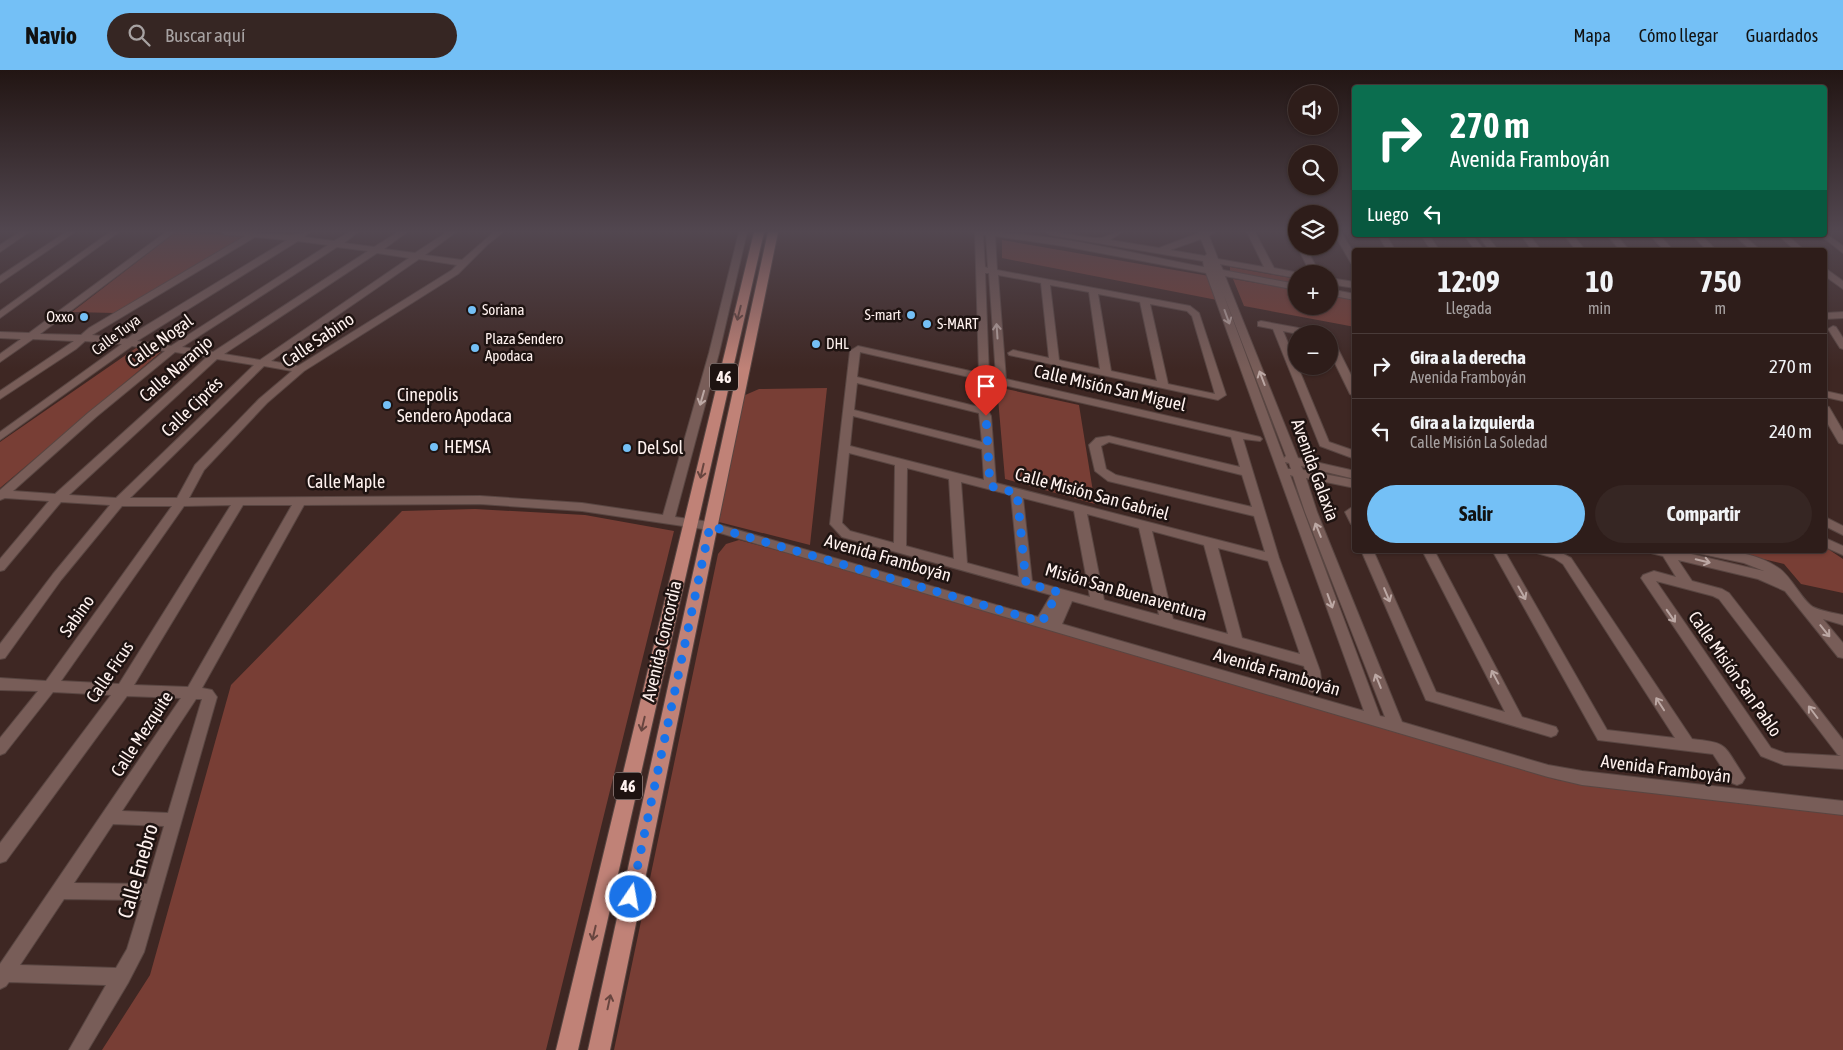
<!DOCTYPE html>
<html lang="es">
<meta charset="utf-8">
<style>
:root{--surface:#2e1d1a;--page:#362623;--text:#f1f3f6;--muted:#a7a2a2;--line:#493b39;--accent:#74c0f6}
body{margin:0;font-family:"Asap Condensed",sans-serif;background:var(--page);color:var(--text);height:100vh;display:flex;flex-direction:column;font-size:19px;white-space:nowrap}
*{box-sizing:border-box;margin:0}
p{font-size:16px;color:var(--muted)}
.icon{flex:none;width:28px;height:28px;fill:none;stroke:currentColor;stroke-width:2;stroke-linecap:round;stroke-linejoin:round}
.map{position:relative;flex:1;overflow:hidden}
.side{position:absolute;left:1352px;top:178px;width:475px;height:305px;display:flex;flex-direction:column;background:var(--surface);border-radius:5px;box-shadow:0 1px 4px #0004,0 0 0 1px var(--line)}
.side>*{flex:none}
.banner{position:absolute;left:1352px;top:15px;width:475px;height:152px;border-radius:5px;box-shadow:0 1px 4px #0004,0 0 0 1px var(--line);background:#0b6e4f;color:#fff;overflow:hidden}
.controls{position:absolute;left:1288px;top:15px;display:grid;gap:10px}
.controls a{display:grid;place-items:center;width:50px;height:50px;border-radius:50%;background:var(--surface);box-shadow:0 1px 4px #0004,0 0 0 1px var(--line);font-size:25px}
.pin{position:absolute;display:grid;place-items:center;width:42px;height:42px;color:#fff;margin:-51px -21px;border-radius:50% 50% 50% 0;rotate:-45deg;box-shadow:0 0 5px #0007}
.pin .icon{rotate:45deg}
.me{position:absolute;width:55px;margin:-28px;rotate:12deg;stroke-linejoin:round;filter:drop-shadow(0 0 4px #0008)}
.turn{display:flex;align-items:center;gap:18px;height:105px;padding:0 15px;font-size:22px}
.turn .icon{width:65px;height:65px;stroke-width:2.5}
.turn b{display:block;font-size:35px;line-height:42px}
.then{display:flex;align-items:center;height:48px;padding:0 15px;background:#0003;gap:10px;font-size:19px}
.eta{display:flex;justify-content:space-evenly;align-items:center;height:85px;text-align:center}
.eta b{font-size:30px;font-weight:700;line-height:35px}
.primary-button{display:flex;gap:10px;margin-top:auto;padding:10px 15px}
.primary-button a{flex:1;height:58px;border-radius:30px;background:var(--accent);color:#111;font-size:20px;font-weight:700;line-height:58px;text-align:center}
.primary-button a+a{background:var(--page);color:var(--text)}
ul{padding:0;list-style:none}
li{display:flex;align-items:center;gap:15px;height:65px;padding:0 15px;border-top:1px solid var(--line)}
li div{flex:1}
li b{display:block;font-size:19px}
li em{font-style:normal}
header{display:flex;align-items:center;gap:30px;box-sizing:border-box;height:70px;padding:0 25px;background:var(--accent);color:#111}
header strong{font-size:24px}
nav{display:flex;gap:28px;margin-inline-start:auto;font-size:18px}
.search{width:350px;height:45px;background:var(--page);display:flex;align-items:center;gap:12px;box-sizing:border-box;padding:0 18px;border-radius:28px;color:var(--muted);font-size:19px}
.map>svg:first-child{display:block}
.green{fill:#783e35}
.lines{fill:none;stroke-linecap:round;stroke-linejoin:round}
.minor-casing{stroke:#594642;stroke-width:2}
.major-casing{stroke:#594642;stroke-width:2}
.minor{fill:#785d58;fill-rule:evenodd}
.major{fill:#c08277;fill-rule:evenodd}
.oneway{stroke:#67453f}
.oneway2{stroke:#bca8a4}
.route{stroke:#1a73e8;stroke-width:9;stroke-dasharray:0 16.2}
.poi-dot{fill:#74c0f6;stroke:#1e1311;stroke-width:2}
.labels{text-anchor:middle;stroke-width:5;stroke-linejoin:round;paint-order:stroke}
.far-poi-label{font-size:15px;fill:#fff2ef;stroke:#1e1311;text-anchor:start}
.far-street-label{font-size:15px;fill:#fff2ef;stroke:#1e1311}
.shield{fill:#1e1311;stroke:#bcafac;stroke-width:1}
.shield-label{font-size:16px;font-weight:bold;fill:#fff2ef}
.street-label{font-size:18px;fill:#fff2ef;stroke:#1e1311}
.poi-label{font-size:18px;fill:#fff2ef;stroke:#1e1311;text-anchor:start}
.near-street-label{font-size:21px;fill:#fff2ef;stroke:#1e1311}
</style>
<header>
<strong>Navio</strong>
<div class="search"><svg class="icon" aria-label="search" viewBox="0 0 24 24"><circle cx="10" cy="10" r="6"/><path d="M15 15l6 6"/></svg>Buscar aquí</div>
<nav><a>Mapa</a><a>Cómo llegar</a><a>Guardados</a></nav>
</header>
<div class="map">
<svg width="1843" height="980" viewBox="0 0 1843 980">
<rect width="100%" height="100%" fill="#3e2723"/>
<!-- green -->
<path class="green" d="M176,162L245,166L115,243L72,242Z
M1002,170L1209,206L1217,230L1002,188Z
M1230,197L1296,209V214L1230,202Z
M1233,209L1296,220V236H1329V226L1355,230V257L1244,236Z
M136,278L161,282L0,418V372Z
M997,317L1079,335L1095,434L1005,409Z
M827,318L810,475L715,451L743,326L759,319Z
M475,439L585,445L674,461L546,980H102L150,905L231,615L402,441Z
M739,470L923,519L1557,710L1843,744V980H614L718,484L726,474Z
M1825,477L1843,489V523L1801,514L1784,494L1725,480H1825Z"/>
<g class="lines">
<!-- minor casing -->
<g class="minor-casing">
<path id="minor" d="M20,162H29L0,182V175Z
M66,162H75L0,213V206Z
M110,162H119L0,248V241Z
M166,162H175L40,264L81,265L89,258L245,166L225,165L221,162C246,162 267,164 291,165C297,165 303,162 310,162L304,167L334,171L349,162H358L344,173L374,177L398,162H407L384,179L415,183L447,162H456L425,185L462,190L494,162H503L487,175L458,204L304,301L267,333L204,400L189,428L480,426L582,433L663,445L709,283L739,162H747L719,283L675,447L710,452L1038,547L1051,525L842,467L830,454L850,281L858,276L979,303L975,162C1052,162 1129,183 1204,197L1203,191L1050,165L1046,162C1064,161 1081,168 1099,168C1106,168 1112,162 1122,162L1110,170L1159,178L1199,163V162H1215L1209,166L1218,189L1264,197L1247,162H1255L1274,198L1299,203L1296,204V208L1220,194L1223,200L1296,214V220L1225,206L1298,388L1355,401V409L1301,396L1303,400L1355,410V418L1306,408L1317,442L1402,652L1548,695L1582,701L1843,731V745L1582,715L1548,707L710,460L582,441L480,434L304,435L202,618L212,620L217,627L144,882L128,913L88,980H69L106,915L9,912L6,916L0,919V894L181,628L127,626L6,791L0,793V773L111,625L53,622L5,683L0,685V668L38,621L0,620V608L46,611L172,436H122L61,510L5,588L0,589V574L53,504L110,435L61,432L4,500L0,501V489L49,431L5,428L0,430V420L88,343L165,281L132,276L0,370V362L122,274L85,271L76,279L0,329V321L74,271L33,269L0,292V284L21,269L0,268V262L29,263ZM983,165H986L988,198L985,197ZM995,166L1063,176L1206,203L1364,641L1062,554L1072,531L1304,596L1310,621L1315,623L1320,621L1322,617L1320,601L1279,488L1243,369L1260,371L1262,369L1260,367L1006,309L998,205L1041,213L1049,288L1013,280L1008,283L1009,285L1218,330L1226,325L1199,243L1190,236L997,200ZM255,167L287,170L137,261L127,269L92,265ZM1201,169L1207,184L1205,186L1170,180ZM298,171L328,175L171,276L137,271ZM337,177L368,181L213,282L182,277ZM377,183L409,188L260,290L224,284ZM419,189L457,195L452,200L298,296L271,291ZM985,203H989L996,307L989,306ZM1050,215L1089,222L1100,299L1059,290ZM1223,223L1286,386L1284,388ZM1098,224L1140,232L1157,311L1111,301ZM1150,234L1187,241L1192,246L1215,324L1168,314ZM175,282L207,287L55,424L13,421L96,347ZM860,282L1231,367L1240,397L1109,366L1096,368L1089,375L1095,401L1108,411L1254,446L1265,482L996,413L991,346L987,339L857,307ZM217,289L254,295L116,428L69,425ZM264,296L292,301L259,329L195,395L177,428H130ZM857,313L979,343L982,372L854,340ZM853,346L982,379L984,410L850,376ZM1109,372L1242,405L1252,437L1116,405L1106,399L1101,376ZM849,383L895,395L894,473L850,461L842,453ZM1285,392L1289,393L1291,399H1288ZM907,398L949,409L954,489L906,476ZM1290,405L1293,406L1305,442L1385,647L1380,646ZM961,412L1011,425L1019,507L967,493ZM1023,428L1074,441L1090,527L1032,511ZM231,435L119,614L61,611L184,436ZM243,435H292L188,617L134,615ZM1087,444L1139,458L1159,545L1104,530ZM1152,461L1204,475L1228,564L1173,549ZM1218,478L1268,491L1300,584L1242,568ZM196,629H202L168,743L122,741ZM113,754L164,756L147,814L74,813ZM64,829L142,830L127,879L116,898L20,895Z
M1289,162H1296V169H1293Z
M1333,162H1341L1355,185V196L1351,193Z
M1825,163L1843,176V183L1820,165H1825Z
M1378,165H1386L1395,180H1387Z
M1421,165H1429L1439,180H1431Z
M1464,165H1472L1484,180H1475Z
M1478,165H1486L1498,180H1489Z
M1521,165H1529L1541,180H1532Z
M1564,165H1573L1585,180H1576Z
M1607,165H1616L1629,180H1620Z
M1650,165H1659L1673,180H1664Z
M1692,165H1701L1716,180H1707Z
M1734,165H1743L1760,180H1751Z
M1778,165H1787L1804,180H1795Z
M1297,176H1305L1320,204H1311Z
M1825,198L1843,211V219L1825,206Z
M1329,208L1355,212V218L1329,214Z
M1329,219L1355,224V230L1329,225Z
M1843,242V248L1825,249V243Z
M1261,251L1315,261L1320,264H1298L1283,261L1329,372L1355,381V389L1320,376L1273,259L1258,256V252Z
M1833,256L1836,257L1843,268V279L1840,278L1828,259Z
M1329,268L1334,271L1355,313V327L1350,324L1329,281Z
M1825,321L1843,325V331L1825,327Z
M1825,336L1829,337L1843,361V374L1839,373L1825,349Z
M1355,435V455L1351,454L1345,442Z
M1825,447L1843,456V465L1825,456Z
M1825,468L1843,476V485L1825,477Z
M1361,480H1373L1436,622L1505,642L1422,480H1434L1522,647L1556,657L1558,661L1556,665L1551,667L1426,630Z
M1492,480H1504L1607,660L1675,668L1563,494L1554,488L1537,483L1535,480H1556L1571,488L1692,669C1728,673 1723,674 1742,703L1745,708L1742,713L1737,715L1732,713L1713,684L1598,670Z
M1649,480H1674L1764,501L1744,493L1697,483L1695,480C1724,480 1755,481 1780,499C1792,508 1802,530 1813,537C1821,541 1834,543 1843,545V555L1823,549L1843,573V588L1838,587L1785,521L1758,509L1678,490L1692,511L1722,519L1729,523L1843,670V699L1784,695L1761,686L1641,508L1643,505L1654,501L1676,507L1663,486L1651,483ZM1656,511L1713,526L1719,529L1838,685L1841,686L1785,683L1771,678Z"/>
</g>
<!-- major casing -->
<g class="major-casing">
<path id="major" d="M754,162H764L578,980H556Z
M768,162H778L610,980H588Z"/>
</g>
<!-- minor -->
<use href="#minor" class="minor"/>
<!-- major -->
<use href="#major" class="major"/>
</g>
<!-- one-way arrows -->
<defs><path id="oneway-shaft" d="M-6 0H5M1.5-3L5.5 0L1.5 3" fill="none" stroke-width="1.6" stroke-linecap="round" stroke-linejoin="round" transform="scale(1.25)"/></defs>
<g class="oneway">
<use href="#oneway-shaft" transform="translate(739 243) rotate(104)"/>
<use href="#oneway-shaft" transform="translate(702 401) rotate(103)"/>
<use href="#oneway-shaft" transform="translate(643 654) rotate(103)"/>
<use href="#oneway-shaft" transform="translate(594 863) rotate(103)"/>
<use href="#oneway-shaft" transform="translate(609 932) rotate(-78)"/>
</g>
<g class="oneway2">
<use href="#oneway-shaft" transform="translate(1227 247) rotate(70)"/>
<use href="#oneway-shaft" transform="translate(997 261) rotate(-94)"/>
<use href="#oneway-shaft" transform="translate(1262 308) rotate(-111)"/>
<use href="#oneway-shaft" transform="translate(702 328) rotate(106)"/>
<use href="#oneway-shaft" transform="translate(1318 460) rotate(-112)"/>
<use href="#oneway-shaft" transform="translate(1703 491) rotate(13)"/>
<use href="#oneway-shaft" transform="translate(1522 523) rotate(61)"/>
<use href="#oneway-shaft" transform="translate(1387 525) rotate(67)"/>
<use href="#oneway-shaft" transform="translate(1330 531) rotate(70)"/>
<use href="#oneway-shaft" transform="translate(1671 546) rotate(55)"/>
<use href="#oneway-shaft" transform="translate(1825 561) rotate(51)"/>
<use href="#oneway-shaft" transform="translate(1495 607) rotate(-118)"/>
<use href="#oneway-shaft" transform="translate(1378 611) rotate(-112)"/>
<use href="#oneway-shaft" transform="translate(1660 634) rotate(-123)"/>
<use href="#oneway-shaft" transform="translate(1813 642) rotate(-127)"/>
</g>
<!-- sky -->
<linearGradient id="sky" x2="0" y2="1"><stop stop-color="#221513"/><stop offset="0.54" stop-color="#524750"/><stop offset="1" stop-color="#524750" stop-opacity="0"/></linearGradient>
<rect width="1843" height="299" fill="url(#sky)"/>
<g class="lines">
<!-- route -->
<path class="route" d="M631,827L710,456L1042,552L1058,522L1026,513L1017,423L990,416L986,346"/>
</g>
<!-- markers -->
<g class="poi-dot">
<circle cx="472" cy="240" r="5"/>
<circle cx="911" cy="245" r="5"/>
<circle cx="84" cy="247" r="5"/>
<circle cx="927" cy="254" r="5"/>
<circle cx="816" cy="274" r="5"/>
<circle cx="475" cy="278" r="5"/>
<circle cx="387" cy="335" r="5"/>
<circle cx="434" cy="377" r="5"/>
<circle cx="627" cy="378" r="5"/>
</g>
<g class="labels">
<!-- far-poi labels -->
<g class="far-poi-label">
<text x="482" y="245">Soriana</text>
<text x="901" y="250" text-anchor="end">S-mart</text>
<text x="74" y="252" text-anchor="end">Oxxo</text>
<text x="937" y="259">S-MART</text>
<text x="485" y="274">Plaza Sendero<tspan x="485" dy="17">Apodaca</tspan></text>
<text x="826" y="279">DHL</text>
</g>
<!-- far-street labels -->
<g class="far-street-label">
<text transform="translate(116 265) rotate(-37)" y="5">Calle Tuya</text>
</g>
<!-- shield labels -->
<g class="shield">
<rect x="710" y="293.5" width="28" height="27" rx="4"/>
<rect x="614" y="702.5" width="28" height="27" rx="4"/>
</g>
<g class="shield-label">
<text x="724" y="313">46</text>
<text x="628" y="722">46</text>
</g>
<!-- street labels -->
<g class="street-label">
<text transform="translate(318 270) rotate(-34)" y="6">Calle Sabino</text>
<text transform="translate(160 271) rotate(-36)" y="6">Calle Nogal</text>
<text transform="translate(176 299) rotate(-41)" y="6">Calle Naranjo</text>
<text transform="translate(1110 318) rotate(13)" y="6">Calle Misión San Miguel</text>
<text transform="translate(192 337) rotate(-44)" y="6">Calle Ciprés</text>
<text transform="translate(1315 400) rotate(70)" y="6">Avenida Galaxia</text>
<text x="346" y="418">Calle Maple</text>
<text transform="translate(1092 424) rotate(15)" y="6">Calle Misión San Gabriel</text>
<text transform="translate(888 488) rotate(16)" y="6">Avenida Framboyán</text>
<text transform="translate(1126 522) rotate(16)" y="6">Misión San Buenaventura</text>
<text transform="translate(77 546) rotate(-55)" y="6">Sabino</text>
<text transform="translate(662 571) rotate(-77)" y="6">Avenida Concordia</text>
<text transform="translate(110 602) rotate(-56)" y="6">Calle Ficus</text>
<text transform="translate(1277 602) rotate(16)" y="6">Avenida Framboyán</text>
<text transform="translate(1735 604) rotate(55)" y="6">Calle Misión San Pablo</text>
<text transform="translate(142 664) rotate(-57)" y="6">Calle Mezquite</text>
<text transform="translate(1666 699) rotate(7)" y="6">Avenida Framboyán</text>
</g>
<!-- poi labels -->
<g class="poi-label">
<text x="397" y="331">Cinepolis<tspan x="397" dy="21">Sendero Apodaca</tspan></text>
<text x="444" y="383">HEMSA</text>
<text x="637" y="384">Del Sol</text>
</g>
<!-- near-street labels -->
<g class="near-street-label">
<text transform="translate(138 801) rotate(-74)" y="7">Calle Enebro</text>
</g>
</g>
</svg>
<div class="controls">
<a><svg class="icon" aria-label="sound" viewBox="0 0 24 24"><path d="M4 9h4l5-4v14l-5-4H4zM17 9q2 3 0 6"/></svg></a>
<a><svg class="icon" aria-label="search" viewBox="0 0 24 24"><circle cx="10" cy="10" r="6"/><path d="M15 15l6 6"/></svg></a>
<a><svg class="icon" aria-label="layers" viewBox="0 0 24 24"><path d="M12 4l9 5-9 5-9-5zM3 14l9 5 9-5"/></svg></a>
<a>+</a>
<a>−</a>
</div>
<div class="pin" style="left:986px;top:346px;background:#d93025"><svg class="icon" aria-label="arrive" viewBox="0 0 24 24"><path d="M6 21V4h12l-3 4 3 4H6"/></svg></div>
<svg class="me" style="left:631px;top:827px" viewBox="-20 -20 40 40"><circle r="17" fill="#1a73e8" stroke="#fff" stroke-width="3"/><path d="M0-11L8 9 0 5-8 9z" fill="#fff"/></svg>
<div class="banner">
<div class="turn"><svg class="icon" aria-label="right" viewBox="0 0 24 24"><path d="M7 20v-9h11M14 6l5 5-5 5"/></svg><div><b>270 m</b>Avenida Framboyán</div></div>
<div class="then">Luego<svg class="icon" aria-label="left" viewBox="0 0 24 24"><path d="M17 20v-9H6M10 6l-5 5 5 5"/></svg></div>
</div>
<section class="side">
<div class="eta">
<div><b>12:09</b><p>Llegada</p></div>
<div><b>10</b><p>min</p></div>
<div><b>750</b><p>m</p></div>
</div>
<ul>
<li><svg class="icon" aria-label="right" viewBox="0 0 24 24"><path d="M7 20v-9h11M14 6l5 5-5 5"/></svg><div><b>Gira a la derecha</b><p>Avenida Framboyán</p></div><em>270 m</em></li>
<li><svg class="icon" aria-label="left" viewBox="0 0 24 24"><path d="M17 20v-9H6M10 6l-5 5 5 5"/></svg><div><b>Gira a la izquierda</b><p>Calle Misión La Soledad</p></div><em>240 m</em></li>
</ul>
<div class="primary-button"><a>Salir</a><a>Compartir</a></div>
</section>
</div>
